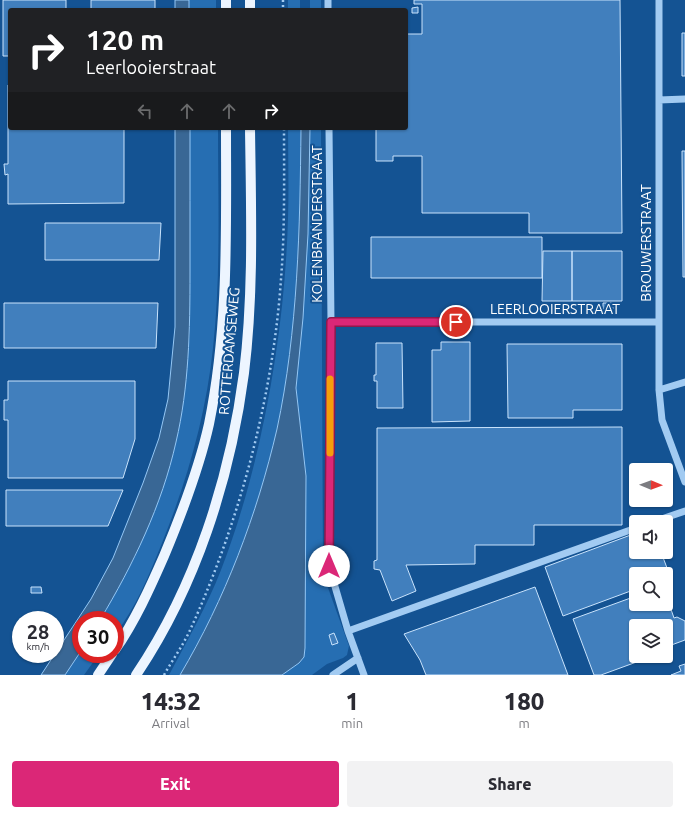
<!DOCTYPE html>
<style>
:root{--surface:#fff;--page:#f2f2f3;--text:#2b2b33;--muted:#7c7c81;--accent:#db2777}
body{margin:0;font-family:Ubuntu,sans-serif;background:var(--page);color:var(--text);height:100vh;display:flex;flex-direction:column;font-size:15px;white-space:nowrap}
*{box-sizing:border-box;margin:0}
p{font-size:13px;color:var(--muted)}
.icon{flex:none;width:22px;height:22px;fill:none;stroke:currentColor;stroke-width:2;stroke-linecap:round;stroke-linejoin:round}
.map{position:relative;height:675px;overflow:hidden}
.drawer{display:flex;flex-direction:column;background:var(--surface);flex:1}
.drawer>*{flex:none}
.guide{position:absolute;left:8px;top:8px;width:400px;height:122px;border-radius:4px;box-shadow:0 1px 3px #0004;background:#202124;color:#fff;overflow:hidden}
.needle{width:26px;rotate:91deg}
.tools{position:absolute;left:629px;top:463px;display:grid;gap:8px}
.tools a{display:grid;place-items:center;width:44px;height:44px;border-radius:4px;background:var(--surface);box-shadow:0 1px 3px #0004;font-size:20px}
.speed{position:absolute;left:12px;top:611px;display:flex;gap:8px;font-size:20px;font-weight:700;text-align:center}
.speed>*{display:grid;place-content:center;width:52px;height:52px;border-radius:50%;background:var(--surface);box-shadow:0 1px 3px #0004;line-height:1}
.speed small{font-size:10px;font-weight:400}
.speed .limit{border:6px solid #d22;background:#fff;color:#111}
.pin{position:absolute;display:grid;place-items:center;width:34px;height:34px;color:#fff;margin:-17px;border:2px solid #fff;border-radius:50%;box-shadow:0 1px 4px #0007}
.me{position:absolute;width:44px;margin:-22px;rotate:0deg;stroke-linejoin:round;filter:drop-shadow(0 0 3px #0008)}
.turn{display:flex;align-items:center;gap:14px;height:84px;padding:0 12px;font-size:18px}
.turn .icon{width:52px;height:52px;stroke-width:2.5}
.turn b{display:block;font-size:28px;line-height:34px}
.lanes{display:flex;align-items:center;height:38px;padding:0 12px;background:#0003;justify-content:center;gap:20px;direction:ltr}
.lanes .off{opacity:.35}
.eta{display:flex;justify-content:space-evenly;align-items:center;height:68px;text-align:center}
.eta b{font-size:24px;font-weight:800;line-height:28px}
.action{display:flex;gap:8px;margin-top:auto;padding:8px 12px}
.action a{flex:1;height:46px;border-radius:4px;background:var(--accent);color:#fff;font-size:16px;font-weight:800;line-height:46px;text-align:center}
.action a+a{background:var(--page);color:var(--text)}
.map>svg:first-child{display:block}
.green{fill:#266eb2}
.water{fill:#396795;stroke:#94c7f5}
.building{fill:#417fbd;stroke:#c9e3fc}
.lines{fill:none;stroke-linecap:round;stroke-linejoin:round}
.path{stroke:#a2cbf2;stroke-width:2.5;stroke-dasharray:2 3;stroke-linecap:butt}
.minor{stroke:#a2cbf2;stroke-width:7}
.major{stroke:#edf5ff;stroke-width:10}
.route-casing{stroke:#8e194d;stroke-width:10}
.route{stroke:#db2777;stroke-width:7}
.slow{stroke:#f59e0b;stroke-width:7}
.labels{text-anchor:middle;stroke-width:4;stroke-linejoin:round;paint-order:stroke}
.street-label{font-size:14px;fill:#fff;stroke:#145393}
</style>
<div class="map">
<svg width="685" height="675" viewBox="0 0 685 675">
<rect width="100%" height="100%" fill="#145393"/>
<!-- green -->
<path class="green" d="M189,0H216V10H189Z
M288,0H300V10H288Z
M310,0H321V10H310Z
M190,128H218C218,201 221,276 213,348C206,415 187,481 162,543C149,575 136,608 115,634V620H100L135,557L166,479L176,442L190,335Z
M288,128H301C300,228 298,331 277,429C257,515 225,599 180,675H169C187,641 207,606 221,570C262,464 285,331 288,218C289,188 288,158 288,128Z
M310,128H321L323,574L349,646L347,655L343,658L327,664L312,675H282L299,663L306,476L296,388L310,159Z
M81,651V654H99L84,675H65Z"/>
<!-- water -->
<path class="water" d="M175,0H189V10H175Z
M175,128H190C190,176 190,225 190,273C190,330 189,387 176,442C162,505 133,565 100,620H81V651L65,675H41L91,599L113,558L143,483L159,438L168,399L175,327Z
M301,128H310L308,234L303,318L296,388L306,476L305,648L304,657L299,663L282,675H180C225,599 257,515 277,429C298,331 300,227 301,128Z"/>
<!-- building -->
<path class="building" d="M3,0H66V10H10V56H3Z
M91,0H155V10H91Z
M414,0H620L622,233H529V213H422V156H393V161H376V128H406V34H422V4H414Z
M418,7V13H412V8Z
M682,33H685V76H682Z
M8,85H10V128H124V203L8,204V174L5,175L4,164H8Z
M682,151H685V277H683Z
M45,223H161L159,260H45Z
M371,237H542V278H371Z
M543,251H572V301H542Z
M572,251H622V301H572Z
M4,303H158L156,348H4Z
M603,303H613V309H603Z
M441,342H470V421L432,422V350H441Z
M376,343H402L403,408H377V381H374V375H376Z
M507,344H622V410H573V418H508Z
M8,381H135V439L123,478H8V420H4V400H8Z
M622,427V525H534V545H475V564L406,565L416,591L392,601L380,570L374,569V561L377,560V428Z
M6,490H123L108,526H6Z
M636,533V552H661L670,576L666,578V574H636V589L563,616L545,567Z
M31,587H41L42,593H31Z
M535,587L568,675H426L420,660L404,634Z
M666,595L674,618L677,617L685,621V640L666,647V626H636V656H653L601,675H594L573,619L636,596V604H666Z
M334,633L338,643L332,645L329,635Z
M685,664V675H671L681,671L679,666Z"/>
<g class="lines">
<!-- path -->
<path class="path" d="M283,0V10
M164,675C173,659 184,644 191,628C240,520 273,396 281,279C285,229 284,178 284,128"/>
<!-- minor -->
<path class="minor" d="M328,0V10
M659,0V390L662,420L685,482
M659,100L685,99
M329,128L331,322L329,566L348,631L364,675
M331,322H659
M659,390L685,382
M653,522L685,511
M348,631L636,528
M333,675L358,658"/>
<!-- major -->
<path class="major" d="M250,0V10
M226,10V0
M115,650C135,621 150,588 164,556C182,513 199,469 209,424C229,327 226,227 226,128
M98,675L112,654
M136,675C196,586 230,479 244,373C254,292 251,209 250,128"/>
</g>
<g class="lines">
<!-- route casing -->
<g class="route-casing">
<path id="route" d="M329,566L331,322H456"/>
</g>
<!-- route -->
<use href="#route" class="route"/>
<!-- slow -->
<path class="slow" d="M330,453V379"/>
</g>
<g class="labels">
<!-- street labels -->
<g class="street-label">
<text transform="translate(317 224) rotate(-90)" y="5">KOLENBRANDERSTRAAT</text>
<text transform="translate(646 243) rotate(-90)" y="5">BROUWERSTRAAT</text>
<text x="555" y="314">LEERLOOIERSTRAAT</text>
<text transform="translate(229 351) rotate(-85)" y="5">ROTTERDAMSEWEG</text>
</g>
</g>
</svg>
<div class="tools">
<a><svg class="needle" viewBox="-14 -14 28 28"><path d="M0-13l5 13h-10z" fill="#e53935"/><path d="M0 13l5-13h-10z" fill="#7c7c81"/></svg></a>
<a><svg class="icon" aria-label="sound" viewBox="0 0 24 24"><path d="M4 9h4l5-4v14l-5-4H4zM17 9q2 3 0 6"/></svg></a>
<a><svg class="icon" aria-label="search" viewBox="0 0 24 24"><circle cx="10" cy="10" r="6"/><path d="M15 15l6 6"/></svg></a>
<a><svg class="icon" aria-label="layers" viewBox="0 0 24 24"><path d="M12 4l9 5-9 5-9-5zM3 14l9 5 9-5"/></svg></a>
</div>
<div class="speed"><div>28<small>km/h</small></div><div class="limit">30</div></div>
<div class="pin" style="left:456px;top:322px;background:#d93025"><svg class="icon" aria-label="arrive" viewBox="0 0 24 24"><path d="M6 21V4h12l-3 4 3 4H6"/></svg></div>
<svg class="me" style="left:329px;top:566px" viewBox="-20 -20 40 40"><circle r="19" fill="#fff"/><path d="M0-13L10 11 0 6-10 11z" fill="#db2777"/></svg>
<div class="guide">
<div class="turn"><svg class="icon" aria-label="right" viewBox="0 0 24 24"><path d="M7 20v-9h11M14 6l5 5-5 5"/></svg><div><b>120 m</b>Leerlooierstraat</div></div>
<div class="lanes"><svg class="icon off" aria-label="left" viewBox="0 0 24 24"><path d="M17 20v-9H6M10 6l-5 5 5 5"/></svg><svg class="icon off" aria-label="ahead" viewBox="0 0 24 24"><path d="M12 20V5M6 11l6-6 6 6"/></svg><svg class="icon off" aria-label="ahead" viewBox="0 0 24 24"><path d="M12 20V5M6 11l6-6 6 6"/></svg><svg class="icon" aria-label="right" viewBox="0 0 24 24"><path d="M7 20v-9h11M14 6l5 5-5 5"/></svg></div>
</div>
</div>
<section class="drawer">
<div class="eta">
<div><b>14:32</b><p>Arrival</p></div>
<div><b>1</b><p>min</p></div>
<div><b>180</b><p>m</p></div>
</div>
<div class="action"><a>Exit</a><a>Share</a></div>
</section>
